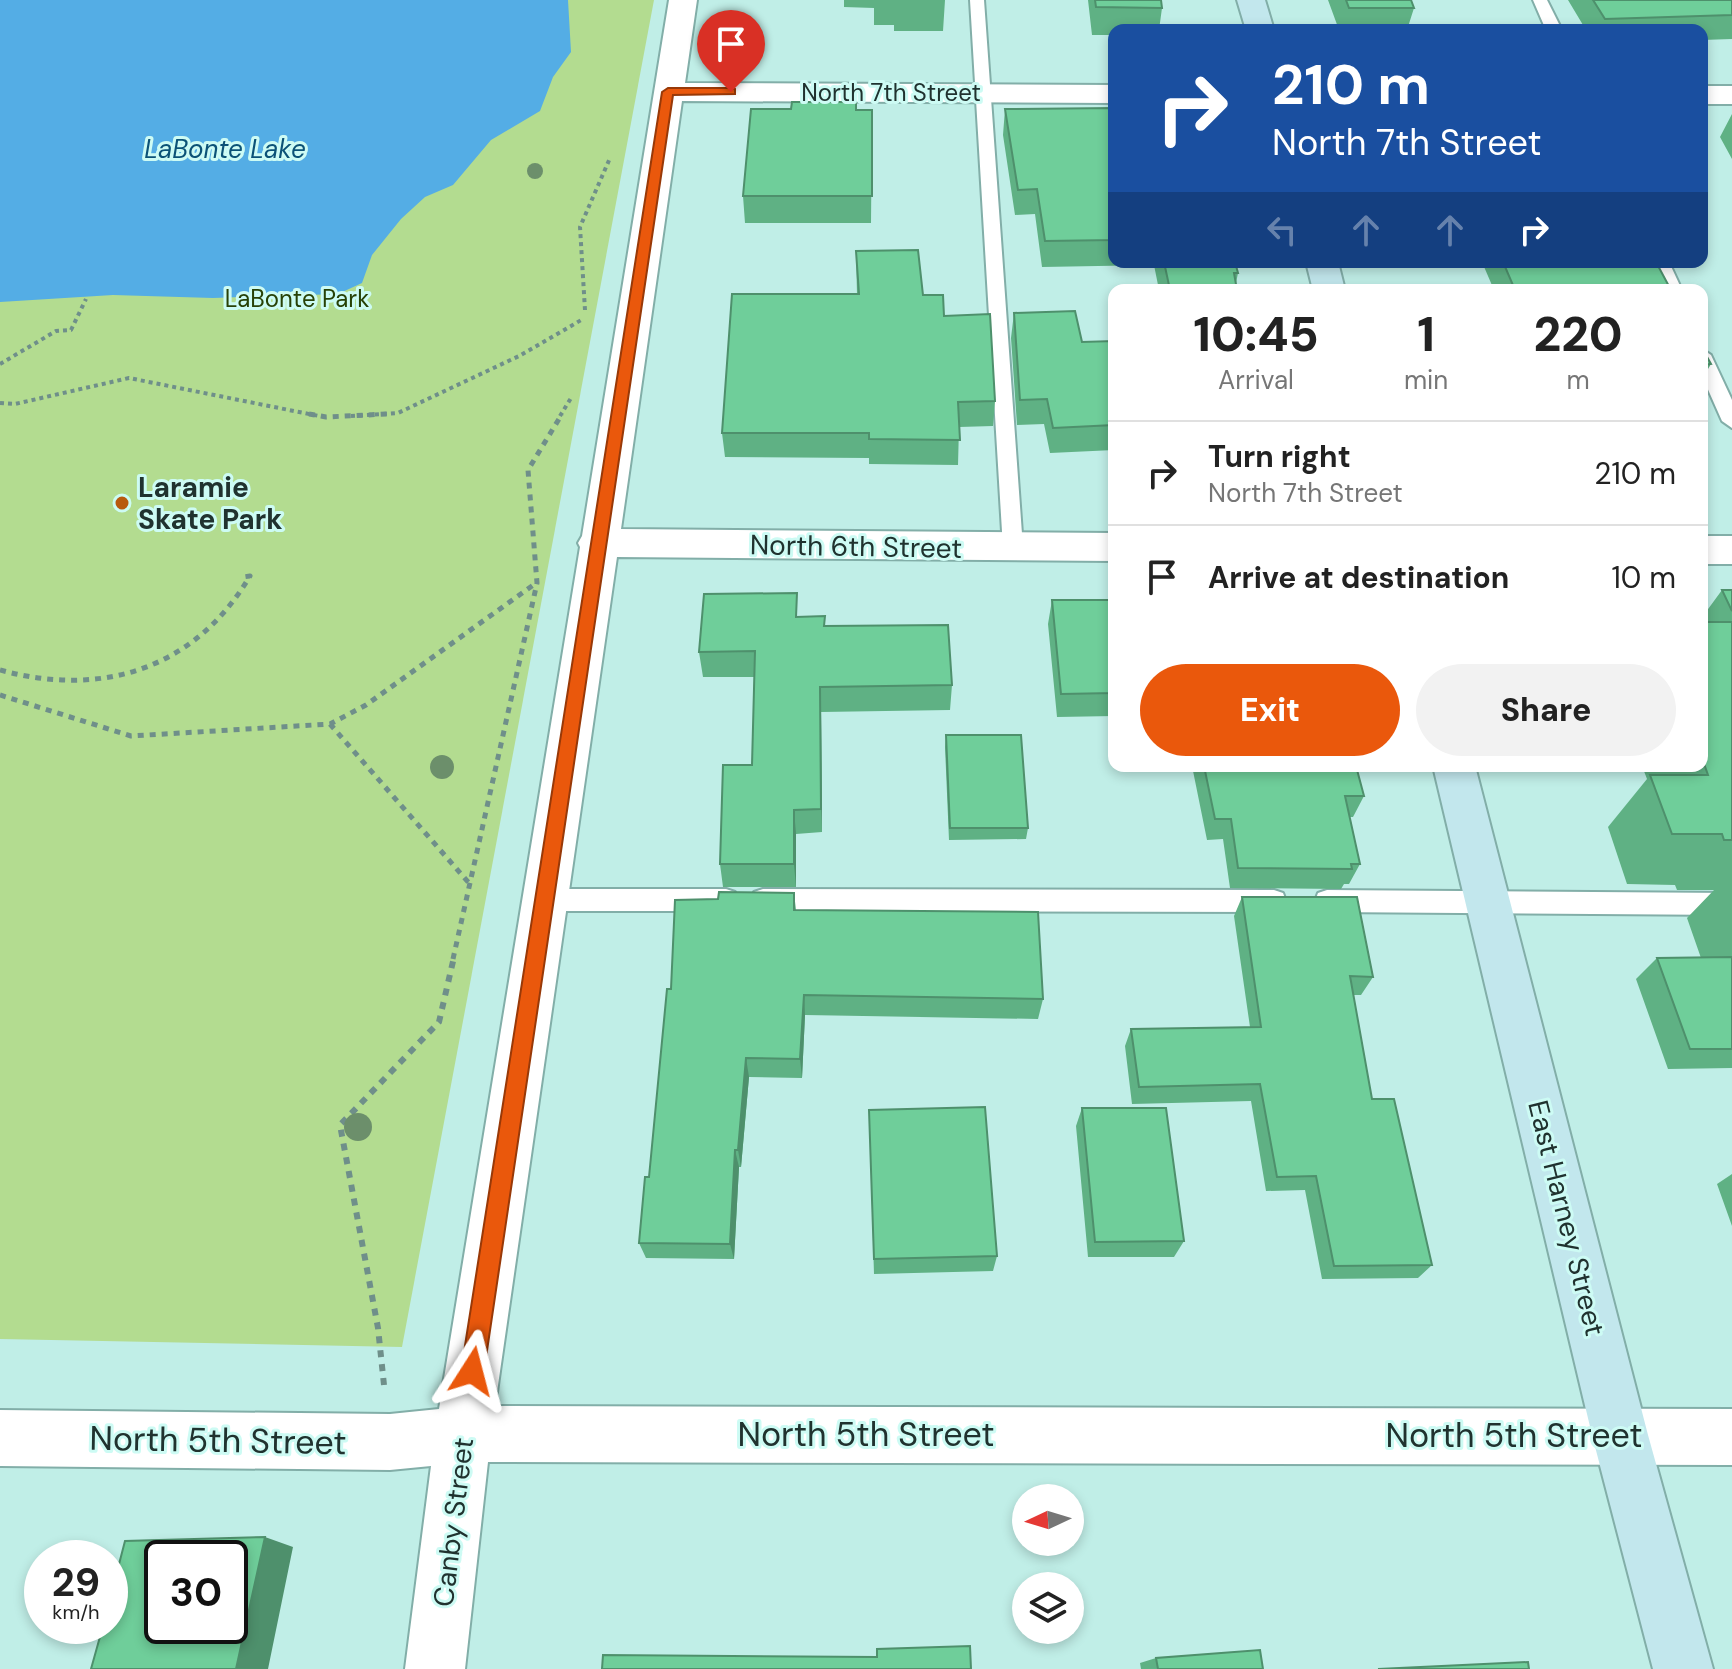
<!DOCTYPE html>
<style>
:root{--surface:#fff;--page:#f2f2f2;--text:#222;--muted:#767676;--line:#e0e0e0;--accent:#ea580c}
body{margin:0;font-family:"DM Sans",sans-serif;background:var(--page);color:var(--text);height:100vh;display:flex;flex-direction:column;font-size:30px;white-space:nowrap}
*{box-sizing:border-box;margin:0}
p{font-size:26px;color:var(--muted)}
.icon{flex:none;width:44px;height:44px;fill:none;stroke:currentColor;stroke-width:2;stroke-linecap:round;stroke-linejoin:round}
.map{position:relative;flex:1;overflow:hidden}
.details{position:absolute;left:1108px;top:284px;width:600px;height:488px;display:flex;flex-direction:column;background:var(--surface);border-radius:16px;box-shadow:0 4px 12px #0003}
.details>*{flex:none}
.banner{position:absolute;left:1108px;top:24px;width:600px;height:244px;border-radius:16px;box-shadow:0 4px 12px #0003;background:#1a4fa0;color:#fff;overflow:hidden}
.needle{width:52px;rotate:266deg}
.controls{position:absolute;left:1012px;top:1484px;display:grid;gap:16px}
.controls a{display:grid;place-items:center;width:72px;height:72px;border-radius:50%;background:var(--surface);box-shadow:0 4px 12px #0003;font-size:40px}
.speed{position:absolute;left:24px;top:1540px;display:flex;gap:16px;font-size:40px;font-weight:700;text-align:center}
.speed>*{display:grid;place-content:center;width:104px;height:104px;border-radius:50%;background:var(--surface);box-shadow:0 4px 12px #0003;line-height:1}
.speed small{font-size:20px;font-weight:400}
.speed .limit{border:4px solid #111;border-radius:12px;background:#fff;color:#111}
.pin{position:absolute;display:grid;place-items:center;width:68px;height:68px;color:#fff;margin:-82px -34px;border-radius:50% 50% 50% 0;rotate:-45deg;box-shadow:0 0 8px #0007}
.pin .icon{rotate:45deg}
.me{position:absolute;width:88px;margin:-44px;rotate:9deg;stroke-linejoin:round;filter:drop-shadow(0 0 6px #0008)}
.turn{display:flex;align-items:center;gap:28px;height:168px;padding:0 32px;font-size:36px}
.turn .icon{width:104px;height:104px;stroke-width:2.5}
.turn b{display:block;font-size:56px;line-height:68px}
.lanes{display:flex;align-items:center;height:76px;padding:0 32px;background:#0003;justify-content:center;gap:40px;direction:ltr}
.lanes .off{opacity:.35}
.eta{display:flex;justify-content:space-evenly;align-items:center;height:136px;text-align:center}
.eta b{font-size:48px;font-weight:800;line-height:56px}
.action{display:flex;gap:16px;margin-top:auto;padding:16px 32px}
.action a{flex:1;height:92px;border-radius:48px;background:var(--accent);color:#fff;font-size:32px;font-weight:800;line-height:92px;text-align:center}
.action a+a{background:var(--page);color:var(--text)}
ul{padding:0;list-style:none}
li{display:flex;align-items:center;gap:24px;height:104px;padding:0 32px;border-top:2px solid var(--line)}
li div{flex:1}
li b{display:block;font-size:30px}
li em{font-style:normal}
.map>svg:first-child{display:block}
.green{fill:#b3dc90}
.water{fill:#54ade5}
.lines{fill:none;stroke-linecap:round;stroke-linejoin:round}
.service-casing{stroke:#82aea8;stroke-width:4}
.minor-casing{stroke:#82aea8;stroke-width:4}
.secondary-casing{stroke:#82aea8;stroke-width:4}
.path-far2{stroke:#6f8f8a;stroke-width:4;stroke-dasharray:4 4;stroke-linecap:butt}
.path-far1{stroke:#6f8f8a;stroke-width:5;stroke-dasharray:6 6;stroke-linecap:butt}
.path{stroke:#6f8f8a;stroke-width:6;stroke-dasharray:7 7;stroke-linecap:butt}
.service{fill:#fff;fill-rule:evenodd}
.minor{fill:#fff;fill-rule:evenodd}
.secondary{fill:#c2e7ed;fill-rule:evenodd}
.tree{fill:#6c8f6b}
.wall{fill:#5fb184}
.shaded-wall{fill:#4e906c}
.building{fill:#6fce9a;stroke:#4e906c;stroke-width:2;fill-rule:evenodd}
.route{fill:#ea580c;stroke:#983908;stroke-width:2}
.poi-dot{fill:#b85a0f;stroke:#cdfbf4;stroke-width:3}
.labels{text-anchor:middle;stroke-width:6;stroke-linejoin:round;paint-order:stroke}
.far-street-label{font-size:24px;fill:#20322f;stroke:#cdfbf4}
.far-park-label{font-size:24px;fill:#274106;stroke:#cdfbf4}
.far-water-label{font-size:26px;font-style:italic;fill:#0b5277;stroke:#cdfbf4}
.poi-label{font-size:28px;font-weight:bold;fill:#20322f;stroke:#cdfbf4;text-anchor:start}
.street-label{font-size:28px;fill:#20322f;stroke:#cdfbf4}
.near-street-label{font-size:34px;fill:#20322f;stroke:#cdfbf4}
</style>
<div class="map">
<svg width="1732" height="1669" viewBox="0 0 1732 1669">
<rect width="100%" height="100%" fill="#c0eee7"/>
<!-- green -->
<path class="green" d="M0,0H654L402,1347L0,1339Z"/>
<!-- water -->
<path class="water" d="M0,0H568L571,52L553,77L540,111L491,140L453,185L425,197L401,219L372,255L362,283L338,294L213,298L113,295L0,302Z"/>
<g class="lines">
<!-- service casing -->
<g class="service-casing">
<path id="service" d="M970,0H984L1023,548L1020,553H1006L1003,548Z
M1533,0H1547L1562,30H1546Z
M1651,262H1669L1682,290H1664Z
M1702,349L1711,355L1732,400V428L1722,421L1702,376Z
M545,889H726L735,892L738,900L735,908L726,911H545L536,908L533,900L536,892Z
M763,889L1274,890L1283,893L1286,901L1283,909L1274,912L763,911L754,908L751,900L754,892Z
M1327,890L1732,893V915L1327,912L1318,909L1315,901L1318,893Z"/>
</g>
<!-- minor casing -->
<g class="minor-casing">
<path id="minor" d="M669,0H697L685,83L1114,85V103L682,101L621,529L1114,533V561L617,557L495,1406L1732,1409V1465L488,1462L465,1669H405L431,1466L390,1470L0,1466V1410L390,1414L439,1409L580,547L578,543L582,536Z
M1702,86H1732V104H1702Z
M1702,536H1732V564H1702Z"/>
</g>
<!-- secondary casing -->
<g class="secondary-casing">
<path id="secondary" d="M1237,0H1265L1274,30H1246Z
M1306,262H1338L1345,290H1313Z
M1433,766H1475L1648,1435L1713,1669H1653L1592,1435Z"/>
</g>
<!-- path-far2 -->
<path class="path-far2" d="M585,310L580,227L610,158
M0,364L56,331L71,330L86,299
M0,403L15,404L129,378L319,416
M351,416L398,413L519,356L583,319
M560,416L571,398"/>
<!-- path-far1 -->
<path class="path-far1" d="M309,414L326,417L387,414
M0,670C102,698 195,669 250,576L243,577
M0,695L131,736L330,724L366,705L536,583
M330,724L469,883
M453,959L537,583L528,470L562,414"/>
<!-- path -->
<path class="path" d="M384,1385L378,1328L340,1125L439,1022L454,957"/>
<!-- service -->
<use href="#service" class="service"/>
<!-- minor -->
<use href="#minor" class="minor"/>
<!-- secondary -->
<use href="#secondary" class="secondary"/>
</g>
<!-- trees -->
<g class="tree">
<circle cx="535" cy="171" r="8"/>
<circle cx="442" cy="767" r="12"/>
<circle cx="358" cy="1127" r="14"/>
</g>
<!-- wall -->
<path class="wall" d="M844,0H945L943,31H894V25H874V8L844,7Z
M1088,0H1161L1162,8L1159,30H1114V35H1092Z
M1328,0H1411L1414,8L1407,30H1339Z
M1568,0H1732V39L1702,40V30H1586Z
M1114,108V262H1235L1238,273L1236,283L1237,290H1159L1154,265L1042,267L1035,214L1015,215L1003,135L1005,109Z
M856,110H872L871,223H745L743,196Z
M1732,114V159L1720,137Z
M856,251L923,295L944,316L995,401L993,426L959,427L958,465L869,464V458L725,457L722,433L857,294Z
M1482,262H1656L1671,290H1494Z
M1014,313L1082,342L1114,341V450L1050,453L1044,424L1017,425L1011,338Z
M1702,348L1711,364L1702,379Z
M1722,590H1732V1068L1668,1069L1636,979L1657,958H1701L1687,918L1714,890H1677L1675,885L1627,884L1608,827L1647,779L1642,766H1702V622H1706L1703,616Z
M1052,600H1114V716L1057,717L1048,624Z
M798,617L825,626L952,685L950,710L821,712L822,832L796,834V887H723L720,864L752,765L754,677H703L699,652Z
M946,735L1028,828L1026,839L949,840L945,747Z
M1192,766H1356L1364,796L1353,817H1350L1360,864L1349,884H1344L1341,889L1230,888L1223,839L1207,840Z
M794,893L796,910L1043,999L1038,1019L805,1015L802,1078L749,1077L741,1167H739L734,1259L646,1258L639,1243L649,1177L718,899Z
M1242,897L1373,977L1361,995H1353L1372,1099L1432,1265L1418,1278L1322,1279L1305,1190L1266,1191L1251,1101L1132,1104L1125,1046L1131,1029L1250,1027L1234,916Z
M1082,1108L1184,1241L1174,1257H1088L1076,1126Z
M869,1110L997,1256L993,1271L874,1274Z
M1732,1174V1226L1717,1184Z
M1156,1658L1263,1669H1141L1140,1663Z"/>
<!-- shaded-wall -->
<path class="shaded-wall" d="M820,687L821,712L822,832L821,809Z
M794,810L796,834V887L794,864Z
M804,995L805,1015L802,1078L800,1059Z
M746,1058L749,1077L741,1167L738,1150Z
M735,1150L739,1167L734,1259L730,1244Z
M265,1537L293,1547L268,1669H236Z"/>
<!-- building -->
<path class="building" d="M1095,0H1161L1162,8L1096,7Z
M1346,0H1411L1414,8H1349Z
M1593,0H1732V15L1605,19Z
M792,102H856V110H872V196H743L751,109H791Z
M1114,108V240L1045,241L1037,189L1018,190L1005,109Z
M918,250L923,295H943L944,316L990,314L995,401L958,402L960,440L869,439V433H722L732,294H859L856,251Z
M1164,262H1235L1238,273H1234L1237,290H1170Z
M1503,262H1656L1671,290H1515Z
M1075,311L1082,342L1114,341V425L1053,428L1047,399L1020,400L1014,313Z
M1702,348L1711,364L1702,365Z
M1722,590H1732V611Z
M797,593L796,617L825,616L824,626L948,625L952,685L820,687L821,809L794,810V864H720L723,765H752L755,651L699,652L704,594Z
M1052,600H1114V693L1061,694Z
M1702,622H1732V840H1724L1722,834H1672L1650,775H1708L1702,758Z
M946,735H1021L1028,828H950Z
M1204,766H1356L1364,796H1345L1360,864H1351L1352,869L1238,868L1231,819H1215Z
M719,892L794,893V910L1038,912L1043,999L804,995L800,1059L746,1058L738,1150H735L730,1244L639,1243L645,1177H649L667,989H671L675,900L718,899Z
M1242,897H1357L1373,977L1350,976L1372,1099H1394L1432,1265L1334,1266L1316,1176L1277,1177L1260,1084L1139,1087L1131,1029L1261,1027Z
M1732,957V1049H1690L1657,958Z
M985,1107L997,1256L874,1259L869,1110Z
M1082,1108H1166L1184,1241L1095,1242Z
M265,1537L236,1669H91L103,1626H110V1599L125,1541ZM162,1558H230V1626H162Z
M970,1646L971,1669H602L603,1655L877,1657V1649Z
M1260,1650L1263,1669H1158L1156,1658Z
M1528,1662L1529,1669H1378Z"/>
<!-- route -->
<path class="route" d="M731,88L735,89V94L673,95L484,1371L480,1379L472,1382L464,1379L461,1371L662,92L668,88Z"/>
<!-- markers -->
<circle class="poi-dot" cx="122" cy="503" r="8"/>
<g class="labels">
<!-- far-street labels -->
<g class="far-street-label">
<text x="891" y="101">North 7th Street</text>
</g>
<!-- far-park labels -->
<g class="far-park-label">
<text x="297" y="307">LaBonte Park</text>
</g>
<!-- far-water labels -->
<g class="far-water-label">
<text x="225" y="158">LaBonte Lake</text>
</g>
<!-- poi labels -->
<g class="poi-label">
<text x="138" y="497">Laramie<tspan x="138" dy="32">Skate Park</tspan></text>
</g>
<!-- street labels -->
<g class="street-label">
<text transform="translate(856 546) rotate(1)" y="10">North 6th Street</text>
<text transform="translate(1567 1218) rotate(76)" y="10">East Harney Street</text>
<text transform="translate(453 1522) rotate(-83)" y="10">Canby Street</text>
</g>
<!-- near-street labels -->
<g class="near-street-label">
<text x="866" y="1446">North 5th Street</text>
<text x="1514" y="1447">North 5th Street</text>
<text transform="translate(218 1440) rotate(1)" y="12">North 5th Street</text>
</g>
</g>
</svg>
<div class="controls">
<a><svg class="needle" viewBox="-14 -14 28 28"><path d="M0-13l5 13h-10z" fill="#e53935"/><path d="M0 13l5-13h-10z" fill="#767676"/></svg></a>
<a><svg class="icon" aria-label="layers" viewBox="0 0 24 24"><path d="M12 4l9 5-9 5-9-5zM3 14l9 5 9-5"/></svg></a>
</div>
<div class="speed"><div>29<small>km/h</small></div><div class="limit">30</div></div>
<div class="pin" style="left:731px;top:92px;background:#d93025"><svg class="icon" aria-label="arrive" viewBox="0 0 24 24"><path d="M6 21V4h12l-3 4 3 4H6"/></svg></div>
<svg class="me" style="left:472px;top:1371px" viewBox="-20 -20 40 40"><path d="M0-17L14 15 0 8-14 15z" fill="#ea580c" stroke="#fff" stroke-width="4"/></svg>
<div class="banner">
<div class="turn"><svg class="icon" aria-label="right" viewBox="0 0 24 24"><path d="M7 20v-9h11M14 6l5 5-5 5"/></svg><div><b>210 m</b>North 7th Street</div></div>
<div class="lanes"><svg class="icon off" aria-label="left" viewBox="0 0 24 24"><path d="M17 20v-9H6M10 6l-5 5 5 5"/></svg><svg class="icon off" aria-label="ahead" viewBox="0 0 24 24"><path d="M12 20V5M6 11l6-6 6 6"/></svg><svg class="icon off" aria-label="ahead" viewBox="0 0 24 24"><path d="M12 20V5M6 11l6-6 6 6"/></svg><svg class="icon" aria-label="right" viewBox="0 0 24 24"><path d="M7 20v-9h11M14 6l5 5-5 5"/></svg></div>
</div>
<section class="details">
<div class="eta">
<div><b>10:45</b><p>Arrival</p></div>
<div><b>1</b><p>min</p></div>
<div><b>220</b><p>m</p></div>
</div>
<ul>
<li><svg class="icon" aria-label="right" viewBox="0 0 24 24"><path d="M7 20v-9h11M14 6l5 5-5 5"/></svg><div><b>Turn right</b><p>North 7th Street</p></div><em>210 m</em></li>
<li><svg class="icon" aria-label="arrive" viewBox="0 0 24 24"><path d="M6 21V4h12l-3 4 3 4H6"/></svg><div><b>Arrive at destination</b></div><em>10 m</em></li>
</ul>
<div class="action"><a>Exit</a><a>Share</a></div>
</section>
</div>
